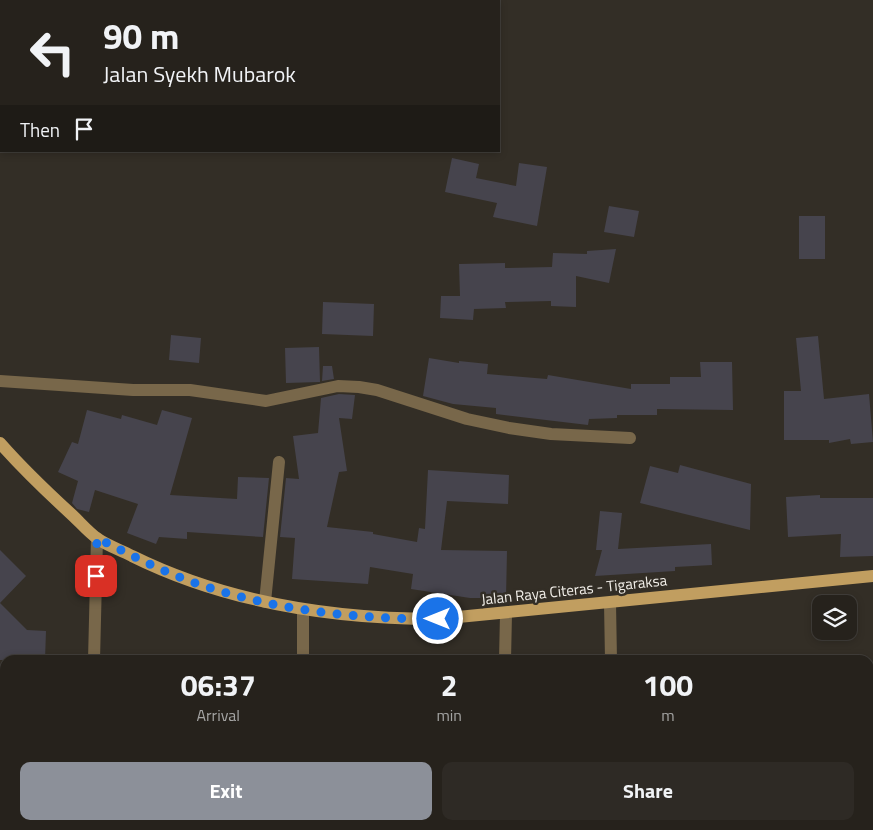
<!DOCTYPE html>
<style>
:root{--surface:#26221c;--page:#2e2a25;--text:#f1f3f6;--muted:#a4a4a3;--line:#423f3b;--accent:#8c9099}
body{margin:0;font-family:"Titillium Web",sans-serif;background:var(--page);color:var(--text);height:100vh;display:flex;flex-direction:column;font-size:19px;white-space:nowrap}
*{box-sizing:border-box;margin:0}
p{font-size:16px;color:var(--muted)}
.icon{flex:none;width:28px;height:28px;fill:none;stroke:currentColor;stroke-width:2;stroke-linecap:round;stroke-linejoin:round}
.map{position:relative;flex:1;overflow:hidden}
.panel{position:absolute;left:0px;top:655px;width:874px;height:175px;display:flex;flex-direction:column;background:var(--surface);border-radius:15px 15px 0 0;box-shadow:0 2px 8px #0003,0 0 0 1px var(--line)}
.panel>*{flex:none}
.guide{position:absolute;left:0px;top:0px;width:500px;height:152px;box-shadow:0 2px 8px #0003,0 0 0 1px var(--line);background:#26221c;color:var(--text);overflow:hidden}
.buttons{position:absolute;left:812px;top:595px;display:grid;gap:10px}
.buttons a{display:grid;place-items:center;width:45px;height:45px;border-radius:10px;background:var(--surface);box-shadow:0 2px 8px #0003,0 0 0 1px var(--line);font-size:25px}
.pin{position:absolute;display:grid;place-items:center;width:42px;height:42px;color:#fff;margin:-21px;border-radius:10px;box-shadow:0 2px 8px #0006}
.me{position:absolute;width:55px;margin:-28px;rotate:270deg;stroke-linejoin:round;filter:drop-shadow(0 0 4px #0008)}
.turn{display:flex;align-items:center;gap:18px;height:105px;padding:0 20px;font-size:22px}
.turn .icon{width:65px;height:65px;stroke-width:2.5}
.turn b{display:block;font-size:35px;line-height:42px}
.then{display:flex;align-items:center;height:48px;padding:0 20px;background:#0003;gap:10px;font-size:19px}
.eta{display:flex;justify-content:space-evenly;align-items:center;height:85px;text-align:center}
.eta b{font-size:30px;font-weight:700;line-height:35px}
.cta{display:flex;gap:10px;margin-top:auto;padding:10px 20px}
.cta a{flex:1;height:58px;border-radius:10px;background:var(--accent);color:#fff;font-size:20px;font-weight:700;line-height:58px;text-align:center}
.cta a+a{background:var(--page);color:var(--text)}
.map>svg:first-child{display:block}
.building{fill:#46444d}
.lines{fill:none;stroke-linecap:round;stroke-linejoin:round}
.minor{stroke:#78674a;stroke-width:12}
.primary{stroke:#c19e60;stroke-width:12}
.route{stroke:#1a73e8;stroke-width:9;stroke-dasharray:0 16.2}
.labels{text-anchor:middle;stroke-width:5;stroke-linejoin:round;paint-order:stroke}
.street-label{font-size:15px;fill:#f2efe9;stroke:#332e26}
</style>
<div class="map">
<svg width="873" height="830" viewBox="0 0 873 830">
<rect width="100%" height="100%" fill="#332e26"/>
<!-- building -->
<path class="building" d="M452,158L479,164L476,178L516,186L519,163L547,167L537,226L493,217L497,203L445,192Z
M609,206L639,211L634,237L604,232Z
M799,216H825V259H799Z
M616,249L609,283L576,276V307L551,306V301L505,302L506,308L474,309L473,320L440,318L441,296H460L459,264L505,263V268L552,267L553,253L587,254V251Z
M323,302L374,304L373,336L322,334Z
M171,335L201,338L199,363L169,360Z
M818,336L824,399L869,394L873,442L851,444L850,439L829,443V440H784V391H801L796,338Z
M319,347L320,382L286,383L285,348Z
M429,358L459,363V361L488,364L487,374L547,379L548,375L631,389V384H670V377H701L700,362H732L733,410L657,409V415H617V418L589,419L588,425L496,414V408L453,404L423,396Z
M323,366H332L334,379L322,381Z
M339,394L355,395L352,419L339,418L347,471L339,472L327,527L373,532V534L417,542L419,528L425,529L428,470L509,475L508,504L447,501L441,550L507,551L506,598H470L411,589L413,574L370,567L368,584L292,579L295,538L280,537L286,478L299,479L293,436L318,433L321,398Z
M87,410L121,419L122,415L157,425L162,410L192,418L170,495L237,499L238,477L269,478L263,537L187,532V539L159,537L156,544L127,533L138,504L95,490L89,512L77,509L72,503L78,481L58,472L72,442L78,444Z
M680,465L751,484L750,530L640,503L650,466L678,473Z
M820,495V498H873V556L840,557L841,534L788,537L786,497Z
M600,511L622,513L618,549L711,544L712,565L675,567V571L595,576L602,550H596Z
M0,550L26,576L0,603Z
M0,603L27,630L46,631L45,660H0Z"/>
<g class="lines">
<!-- minor -->
<path class="minor" d="M0,94H1
M0,381L133,390H190L266,401L338,386L359,387L377,390L467,419L509,428L551,434L630,438
M265,602L279,462
M610,603L611,660
M303,609V660
M94,660L97,538
M505,660L506,614
M114,825L116,830
M365,825L366,830
M614,825V830
M504,830V825"/>
<!-- primary -->
<path class="primary" d="M0,443C22,468 46,491 70,513C79,521 88,532 98,539C108,546 121,550 132,556C227,603 333,619 438,619L873,576"/>
</g>
<g class="lines">
<!-- route -->
<path class="route" d="M96,576L97,538C131,555 165,573 201,585C278,611 358,619 438,619"/>
</g>
<g class="labels">
<!-- street labels -->
<g class="street-label">
<text transform="translate(574 590) rotate(-6)" y="5">Jalan Raya Citeras - Tigaraksa</text>
</g>
</g>
</svg>
<div class="buttons">
<a><svg class="icon" aria-label="layers" viewBox="0 0 24 24"><path d="M12 4l9 5-9 5-9-5zM3 14l9 5 9-5"/></svg></a>
</div>
<div class="pin" style="left:96px;top:576px;background:#d93025"><svg class="icon" aria-label="arrive" viewBox="0 0 24 24"><path d="M6 21V4h12l-3 4 3 4H6"/></svg></div>
<svg class="me" style="left:438px;top:619px" viewBox="-20 -20 40 40"><circle r="17" fill="#1a73e8" stroke="#fff" stroke-width="3"/><path d="M0-11L8 9 0 5-8 9z" fill="#fff"/></svg>
<div class="guide">
<div class="turn"><svg class="icon" aria-label="left" viewBox="0 0 24 24"><path d="M17 20v-9H6M10 6l-5 5 5 5"/></svg><div><b>90 m</b>Jalan Syekh Mubarok</div></div>
<div class="then">Then<svg class="icon" aria-label="arrive" viewBox="0 0 24 24"><path d="M6 21V4h12l-3 4 3 4H6"/></svg></div>
</div>
<section class="panel">
<div class="eta">
<div><b>06:37</b><p>Arrival</p></div>
<div><b>2</b><p>min</p></div>
<div><b>100</b><p>m</p></div>
</div>
<div class="cta"><a>Exit</a><a>Share</a></div>
</section>
</div>
